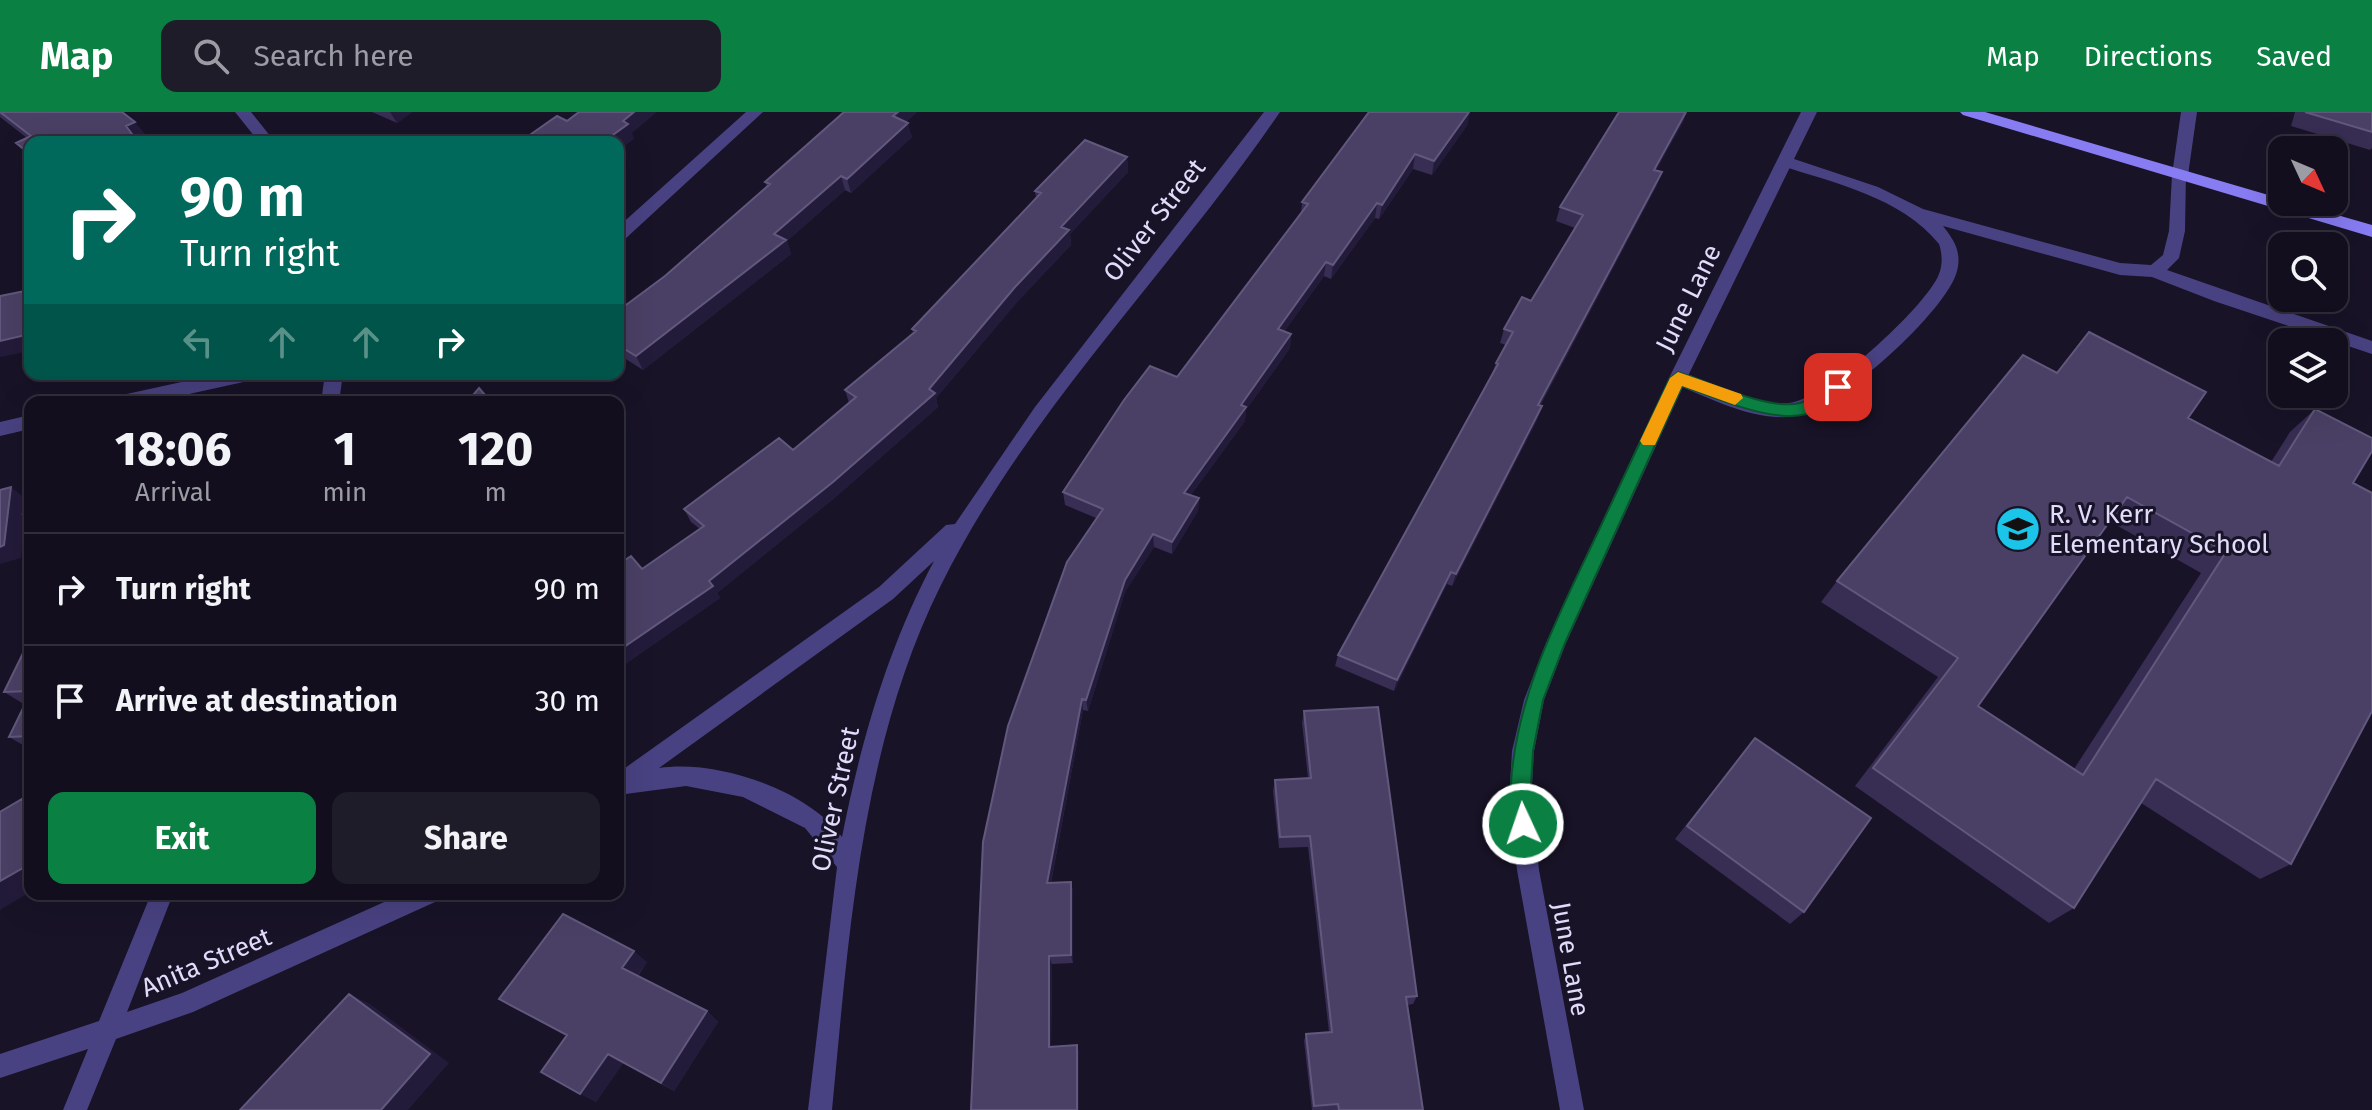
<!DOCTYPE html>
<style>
:root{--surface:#120e1d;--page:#1f1c2a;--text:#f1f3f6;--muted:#9c9ca4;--line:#312e3b;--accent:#0b8043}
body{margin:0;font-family:"Fira Sans",sans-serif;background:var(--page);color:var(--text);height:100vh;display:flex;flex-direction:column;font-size:30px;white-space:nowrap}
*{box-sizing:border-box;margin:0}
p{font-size:26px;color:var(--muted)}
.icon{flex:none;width:44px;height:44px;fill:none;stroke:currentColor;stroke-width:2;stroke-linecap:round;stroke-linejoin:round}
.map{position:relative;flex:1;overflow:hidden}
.sheet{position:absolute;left:24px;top:284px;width:600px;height:504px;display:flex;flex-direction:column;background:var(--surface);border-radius:16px;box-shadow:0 8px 32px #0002,0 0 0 2px var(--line)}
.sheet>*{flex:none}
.guide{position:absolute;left:24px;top:24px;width:600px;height:244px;border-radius:16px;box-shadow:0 8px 32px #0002,0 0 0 2px var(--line);background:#00695c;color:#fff;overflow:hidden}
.needle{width:52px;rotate:134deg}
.buttons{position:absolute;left:2268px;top:24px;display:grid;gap:16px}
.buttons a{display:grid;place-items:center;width:80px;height:80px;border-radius:16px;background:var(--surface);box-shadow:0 8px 32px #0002,0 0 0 2px var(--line);font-size:40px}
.pin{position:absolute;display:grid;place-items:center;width:68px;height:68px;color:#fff;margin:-34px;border-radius:16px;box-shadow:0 4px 12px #0006}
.me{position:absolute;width:88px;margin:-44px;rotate:357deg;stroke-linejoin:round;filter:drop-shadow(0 0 6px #0008)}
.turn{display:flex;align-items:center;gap:28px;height:168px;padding:0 24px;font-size:36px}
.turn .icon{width:104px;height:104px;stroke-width:2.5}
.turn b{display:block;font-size:56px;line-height:68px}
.lanes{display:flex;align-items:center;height:76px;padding:0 24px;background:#0003;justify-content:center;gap:40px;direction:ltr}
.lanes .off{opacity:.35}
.eta{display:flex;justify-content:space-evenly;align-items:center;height:136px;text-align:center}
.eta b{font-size:48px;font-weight:700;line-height:56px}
.primary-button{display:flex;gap:16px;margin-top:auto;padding:16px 24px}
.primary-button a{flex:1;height:92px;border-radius:16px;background:var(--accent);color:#fff;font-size:32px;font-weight:700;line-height:92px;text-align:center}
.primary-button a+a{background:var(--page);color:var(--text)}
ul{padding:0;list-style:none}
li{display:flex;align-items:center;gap:24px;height:112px;padding:0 24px;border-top:2px solid var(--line)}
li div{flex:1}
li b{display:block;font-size:30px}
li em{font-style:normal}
header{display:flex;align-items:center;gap:48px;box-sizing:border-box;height:112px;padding:0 40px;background:var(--accent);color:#fff}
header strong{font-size:38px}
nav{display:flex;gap:44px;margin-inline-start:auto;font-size:28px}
.search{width:560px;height:72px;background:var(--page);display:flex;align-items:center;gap:20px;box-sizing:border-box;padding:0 28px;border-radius:16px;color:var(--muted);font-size:30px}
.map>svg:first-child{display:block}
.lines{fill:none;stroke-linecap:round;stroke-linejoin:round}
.service{fill:#494282;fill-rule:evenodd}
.minor{fill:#494282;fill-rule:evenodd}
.secondary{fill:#887cf3;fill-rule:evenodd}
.wall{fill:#382d53;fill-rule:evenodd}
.shaded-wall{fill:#231b3a}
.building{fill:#4a4065;stroke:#62587d;stroke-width:2;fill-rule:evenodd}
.route{fill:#0b8043;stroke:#07532c;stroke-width:2}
.slow{fill:#f59e0b}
.labels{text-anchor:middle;stroke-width:6;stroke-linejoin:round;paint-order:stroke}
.street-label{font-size:26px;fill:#e2dcfc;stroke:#181327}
.poi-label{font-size:26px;fill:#e2dcfc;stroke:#181327;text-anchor:start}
</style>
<header>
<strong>Map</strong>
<div class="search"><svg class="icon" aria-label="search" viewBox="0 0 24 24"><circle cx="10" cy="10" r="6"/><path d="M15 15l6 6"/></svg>Search here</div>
<nav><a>Map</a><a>Directions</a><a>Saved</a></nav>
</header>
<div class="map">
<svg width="2372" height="998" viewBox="0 0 2372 998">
<rect width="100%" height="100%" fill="#181327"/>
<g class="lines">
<!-- service -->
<path class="service" d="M1785,44L1878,75L1923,97L2120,151L2151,153L2163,143L2169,119L2172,63L2174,59H2186L2185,119L2179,146L2167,158L2372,229V242L2214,189L2152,165L2120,163L1943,114C1954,128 1962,140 1957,159C1947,199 1837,298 1796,304C1754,311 1709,285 1672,271L1669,266L1678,259C1714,270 1751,294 1789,291C1823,289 1927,194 1939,162C1943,152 1942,141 1939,132C1901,85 1834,71 1779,53L1777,49Z"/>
<!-- minor -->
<path class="minor" d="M235,0H251L275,30H259Z
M746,0H763L624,128L618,130V115Z
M1264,0H1280C1171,160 1028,298 941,473C861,634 849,821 832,998H808L837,755L805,716L743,685L686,674L618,683V661L879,475L946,413L955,412L1035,295ZM934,449C888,535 861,629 842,725C808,678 717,647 659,656L893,487Z
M1801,0H1817L1687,266L1566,531L1544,588L1534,639L1531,689L1539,758L1584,998H1560L1517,758L1509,689L1512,639L1524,588L1546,531L1669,266Z
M2181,0H2197L2188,63L2180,68L2172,63Z
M218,262H257L248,269L153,290H113L122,283Z
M325,262H343L339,290H321Z
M30,303V317L0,324V310Z
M151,782H173L127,900L182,881L402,782H438L435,790L193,900L116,927L87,998H63L88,937L0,966V942L99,909Z"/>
<!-- secondary -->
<path class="secondary" d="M1960,0H1985L2282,87V90H2292L2372,113V125L1963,3Z"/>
</g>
<!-- wall -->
<path class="wall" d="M0,0L147,24L138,29L30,30V46L16,31L27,26L0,5Z
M372,0H412L397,11Z
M917,0L906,10L912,25L851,81L845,78L787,129L791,142L643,258L618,242V199L665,164L767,75L765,70Z
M1619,0H1686L1683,10L1656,58L1662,60L1656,75L1540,294H1542L1537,308L1452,474L1447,472L1394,579L1335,554L1338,543L1492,262L1496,251L1506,233L1500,231L1504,217L1531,189L1575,116L1556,109L1560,95Z
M2295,0H2372V36L2370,38L2291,14Z
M1468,12L1432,63L1413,57L1379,107L1375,106L1331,167L1324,164L1284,220L1291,222L1290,236L1246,298L1245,309L1191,383L1199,386L1198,399L1172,442L1154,435L1125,480L1088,599L1083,598L1051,771L1071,770L1073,779V851L1052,852L1051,934L1079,940L971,998L1096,406L1065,393L1063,380L1177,265L1301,102L1302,90Z
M1127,45L1128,60L1070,122L1071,133L1018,189L936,286L938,295L838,383L717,481L720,486L618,557L642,457L700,417L691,410L684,397L793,338L849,291L845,278L913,221L912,217L1036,86L1035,79Z
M2089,220L2188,306L2271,350L2290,320L2315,297L2353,371L2291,752L2260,767L2141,691L2074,796L2049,811L1855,674L1938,565L1821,490L1837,469L2056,261ZM2109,409L2201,461L2074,657L1978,594Z
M30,535V636H28L9,625L25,591H22L4,580Z
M1304,599L1417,884L1413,892L1407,893L1423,998H1312L1304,929L1306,922L1329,920L1308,735L1279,736L1273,679L1275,668L1308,666L1302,611Z
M1743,641L1804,800L1790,812L1675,727Z
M647,850L638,864L707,899L718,910L674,979L623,951L596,990L541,960L567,924L516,897L499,887Z"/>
<!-- shaded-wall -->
<path class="shaded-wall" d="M390,0H412L397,11Z
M634,0H657L632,21L634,27L618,39V30H603L623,9Z
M898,0H917L896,19L893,4Z
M1469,0H1470L1468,12L1432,63L1434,49Z
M1686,0L1683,10L1649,72L1654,58Z
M135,10L147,24L138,29L126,14Z
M908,11L912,25L851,81L847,67Z
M1415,42L1413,57L1379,107L1382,93Z
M1127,45L1128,60L1070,122L1071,133L1018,189L936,286L938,295L838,383L717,481L720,486L618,557V539L709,469L929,277L1061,115Z
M1662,60L1656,75L1533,306L1538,293Z
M841,64L845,78L787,129L791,142L643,258L636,244Z
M1377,91L1375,106L1331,167L1333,153Z
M1326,150L1324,164L1276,231L1278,217Z
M30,222V239L1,245L0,244V229Z
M1291,222L1290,236L1246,298L1245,309L1184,393V381L1241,293Z
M1542,294L1537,308L1452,474L1456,462Z
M11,375L27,388L21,446L0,452V435Z
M1199,386L1198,399L1172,442V430Z
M1153,422L1154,435L1125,480L1088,599L1086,588L1125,468Z
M1451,460L1447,472L1394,579L1397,568Z
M1082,587L1083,598L1049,780L1047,771Z
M22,687L30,691V706Z
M30,752V780L0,798V769Z
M1071,770L1073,779V851L1071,843Z
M634,839L647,850L635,867L622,856Z
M1049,844L1052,852L1051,941L1049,935Z
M349,882L370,892L449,951L408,998H381Z
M707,899L718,910L674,979L661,971Z
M1077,933L1079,940V998H1077Z
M608,942L623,951L596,990L580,982Z"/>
<!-- building -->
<path class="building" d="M0,0H122L135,10L126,14L138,30H30V42L16,31L31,24Z
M579,0H634L623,9L628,12L603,30H530L524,27L557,4L567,9Z
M844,0H898L893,4L908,11L847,67L841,64L774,122L786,128L636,244L618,233V199L665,164L770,72L765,70Z
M1369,0H1469L1434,49L1415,42L1382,93L1377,91L1333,153L1326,150L1278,217L1291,222L1241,293L1246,295L1184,381L1199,386L1172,430L1153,422L1125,468L1086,588L1082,587L1047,771L1071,770V843L1049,844V935L1077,933V998H971L983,730L1008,614L1067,450L1103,397L1063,380L1124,288L1150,254L1177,265L1308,92L1302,90Z
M1619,0H1686L1654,58L1662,60L1538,293L1542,294L1456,462L1451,460L1397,568L1338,543L1498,252L1496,251L1513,220L1504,217L1522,185L1531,189L1583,103L1560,95Z
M2305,0H2372V20Z
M1085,28L1127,45L1061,115L1069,118L1015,175L929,277L935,281L833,370L709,469L713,474L618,539V453L631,444L642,457L704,414L684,397L779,326L793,338L856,285L845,278L916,219L912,217L1041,81L1035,79Z
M30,178V222L0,229V184Z
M2089,220L2206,280L2188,306L2279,354L2315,297L2372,326V339L2353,371L2372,381V599L2291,752L2156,667L2074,796L1873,656L1958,546L1837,469L2023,243L2057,261ZM2127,385L2226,440L2083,663L1978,594Z
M479,276L491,290H467Z
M11,375L4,433L0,435V378Z
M30,396V405L23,402Z
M26,535H30V579L4,580Z
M30,582V624L9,625Z
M1378,595L1417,884L1406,885L1423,998H1339L1338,992L1314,994L1306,922L1332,920L1310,724L1280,725L1275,668L1311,666L1304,599Z
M1755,626L1871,706L1804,800L1687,714Z
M22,687L30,706V752L0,769V700Z
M563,802L634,839L622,856L707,899L661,971L608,942L580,982L541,960L567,923L499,887Z
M349,882L430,942L381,998H240Z"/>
<!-- route -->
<path class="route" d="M1678,260C1709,270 1769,299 1800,291C1815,287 1824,273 1838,269L1846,275C1808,332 1731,290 1682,274L1565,531L1543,588L1533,639L1530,689L1533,712L1530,719L1523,721L1516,719C1509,704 1510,687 1511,671C1517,580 1560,501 1598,420C1622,369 1646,317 1670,266Z"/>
<!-- slow -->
<path class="slow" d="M1678,260L1741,282L1743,286L1735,293L1682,274L1655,333H1643L1640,329L1670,266Z"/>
<!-- icons -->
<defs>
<g id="school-disc" transform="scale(2.3)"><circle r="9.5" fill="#1ac5e9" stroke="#181327"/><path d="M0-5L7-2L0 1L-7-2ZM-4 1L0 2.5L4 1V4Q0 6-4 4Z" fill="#111"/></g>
</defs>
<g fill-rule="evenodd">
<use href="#school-disc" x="2018" y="417"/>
</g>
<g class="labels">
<!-- street labels -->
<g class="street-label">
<text transform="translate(1154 108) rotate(-52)" y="9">Oliver Street</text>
<text transform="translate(1688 186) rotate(-64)" y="9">June Lane</text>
<text transform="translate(835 687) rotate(-78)" y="9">Oliver Street</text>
<text transform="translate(1571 847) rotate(80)" y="9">June Lane</text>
<text transform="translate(206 850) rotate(-23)" y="9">Anita Street</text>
</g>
<!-- poi labels -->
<g class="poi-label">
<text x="2049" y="411">R. V. Kerr<tspan x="2049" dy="30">Elementary School</tspan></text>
</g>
</g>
</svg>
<div class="buttons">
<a><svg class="needle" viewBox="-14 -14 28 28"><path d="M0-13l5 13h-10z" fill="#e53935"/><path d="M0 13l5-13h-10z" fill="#9c9ca4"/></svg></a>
<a><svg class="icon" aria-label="search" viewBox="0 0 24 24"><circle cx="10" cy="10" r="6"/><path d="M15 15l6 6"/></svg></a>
<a><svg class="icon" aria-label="layers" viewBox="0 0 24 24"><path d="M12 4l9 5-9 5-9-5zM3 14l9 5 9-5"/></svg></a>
</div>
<div class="pin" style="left:1838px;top:275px;background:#d93025"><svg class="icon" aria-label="arrive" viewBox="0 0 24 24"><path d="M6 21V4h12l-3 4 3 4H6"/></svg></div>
<svg class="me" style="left:1523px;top:712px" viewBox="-20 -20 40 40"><circle r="17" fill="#0b8043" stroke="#fff" stroke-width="3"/><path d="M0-11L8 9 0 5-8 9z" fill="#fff"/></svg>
<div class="guide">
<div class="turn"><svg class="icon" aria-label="right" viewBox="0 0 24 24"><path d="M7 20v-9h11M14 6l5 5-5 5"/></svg><div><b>90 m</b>Turn right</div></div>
<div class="lanes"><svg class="icon off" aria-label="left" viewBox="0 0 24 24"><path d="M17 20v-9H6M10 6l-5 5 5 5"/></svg><svg class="icon off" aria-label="ahead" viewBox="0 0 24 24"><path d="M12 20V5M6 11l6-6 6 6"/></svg><svg class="icon off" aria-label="ahead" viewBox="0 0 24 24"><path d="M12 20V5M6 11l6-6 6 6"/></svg><svg class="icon" aria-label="right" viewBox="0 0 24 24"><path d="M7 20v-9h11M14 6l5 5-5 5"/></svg></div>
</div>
<section class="sheet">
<div class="eta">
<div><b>18:06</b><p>Arrival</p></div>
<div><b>1</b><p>min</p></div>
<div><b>120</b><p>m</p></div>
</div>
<ul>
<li><svg class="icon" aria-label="right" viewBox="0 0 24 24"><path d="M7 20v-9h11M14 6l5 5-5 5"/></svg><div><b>Turn right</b></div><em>90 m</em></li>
<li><svg class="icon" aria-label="arrive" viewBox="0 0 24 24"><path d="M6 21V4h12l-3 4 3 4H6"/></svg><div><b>Arrive at destination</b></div><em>30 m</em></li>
</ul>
<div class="primary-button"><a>Exit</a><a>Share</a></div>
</section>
</div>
